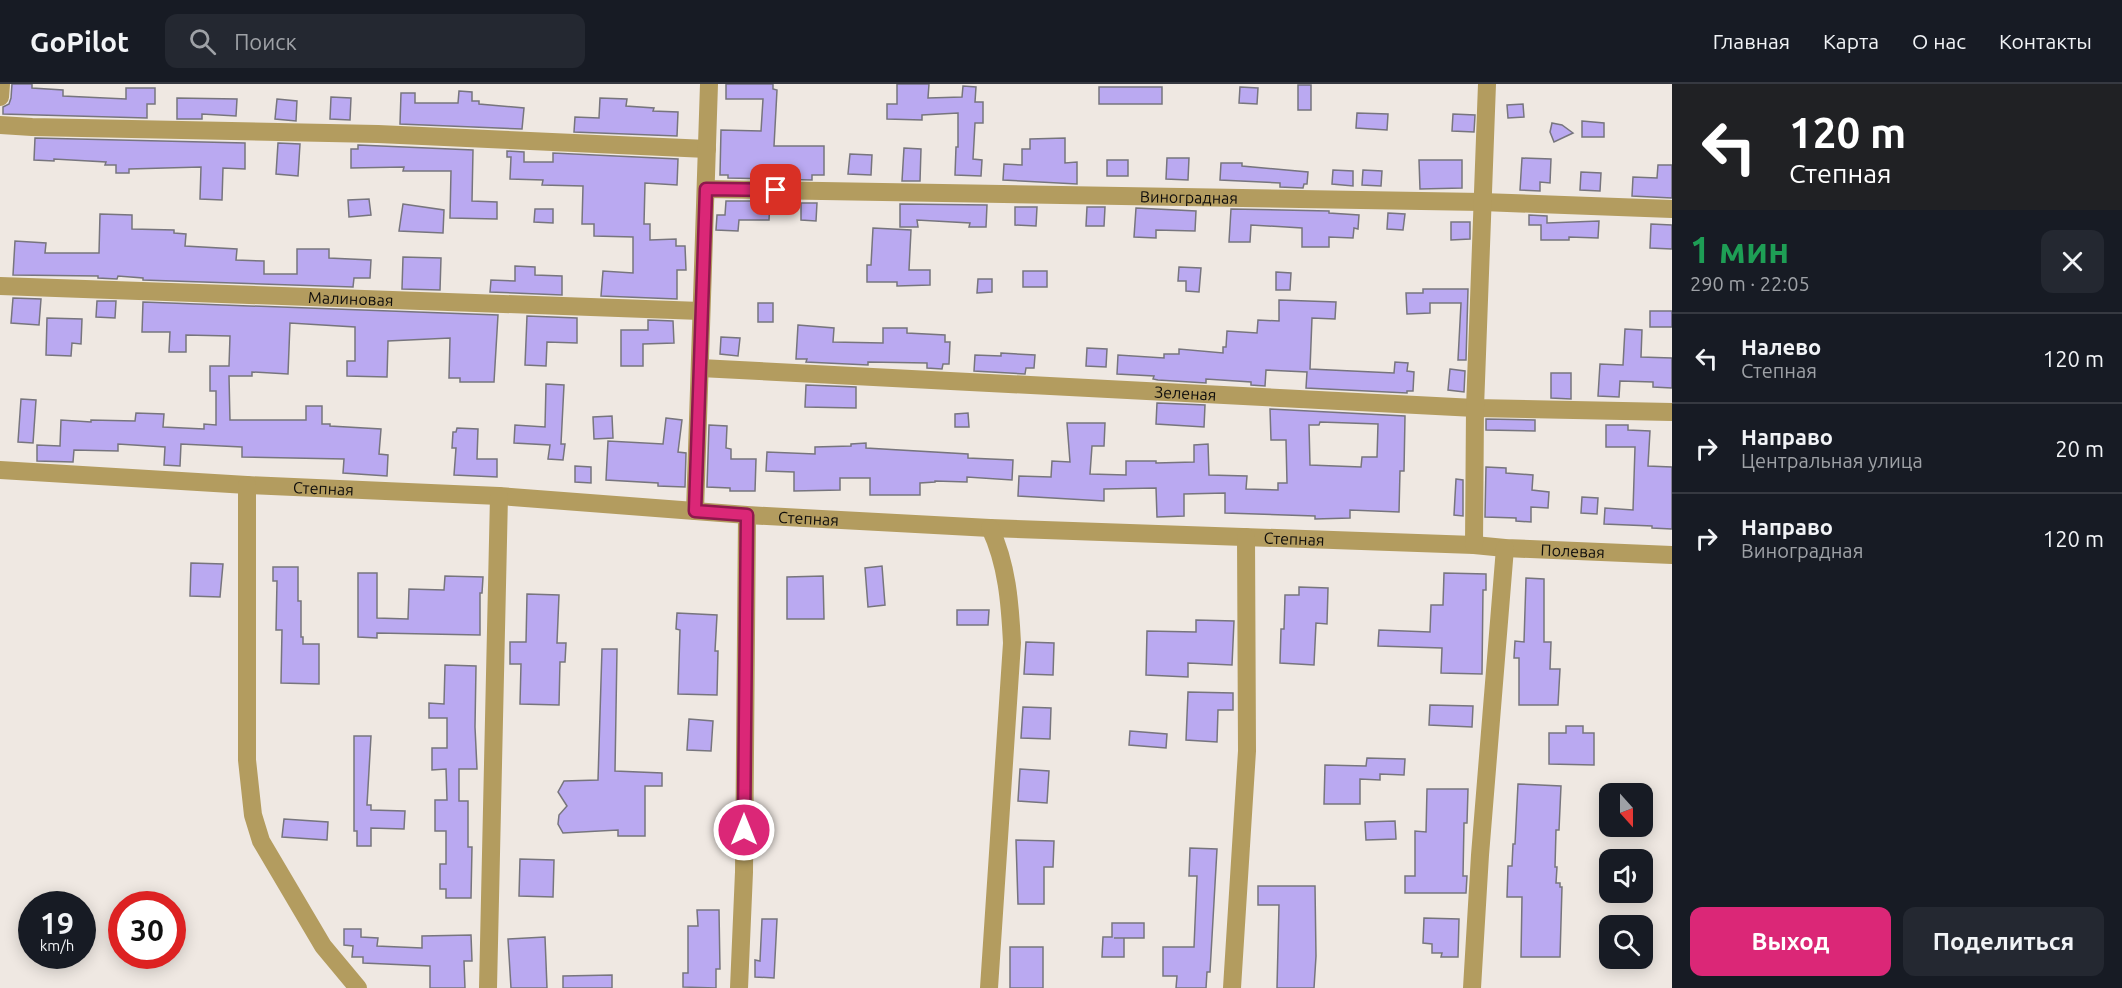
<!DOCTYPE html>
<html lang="ru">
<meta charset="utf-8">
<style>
:root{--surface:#171b24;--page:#242831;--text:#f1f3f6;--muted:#9ea1a6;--line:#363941;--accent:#db2777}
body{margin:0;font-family:Ubuntu,sans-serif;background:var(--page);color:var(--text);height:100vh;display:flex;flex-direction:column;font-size:22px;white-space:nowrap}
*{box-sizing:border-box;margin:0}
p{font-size:20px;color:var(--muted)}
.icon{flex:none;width:33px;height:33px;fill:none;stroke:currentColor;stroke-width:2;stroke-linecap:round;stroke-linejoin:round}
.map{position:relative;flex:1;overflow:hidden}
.panel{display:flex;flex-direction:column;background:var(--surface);width:450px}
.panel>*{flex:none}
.hud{background:#202124;color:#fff;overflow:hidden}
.needle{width:39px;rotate:159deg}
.buttons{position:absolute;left:1599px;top:699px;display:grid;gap:12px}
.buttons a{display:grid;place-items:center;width:54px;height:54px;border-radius:12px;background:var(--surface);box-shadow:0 3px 15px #0003;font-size:30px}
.speed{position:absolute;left:18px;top:807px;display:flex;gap:12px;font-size:30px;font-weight:700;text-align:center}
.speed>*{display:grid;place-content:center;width:78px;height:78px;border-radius:50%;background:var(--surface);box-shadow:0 3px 15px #0003;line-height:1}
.speed small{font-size:15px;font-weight:400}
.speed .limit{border:9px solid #d22;background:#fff;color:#111}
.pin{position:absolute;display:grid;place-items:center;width:51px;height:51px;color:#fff;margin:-26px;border-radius:12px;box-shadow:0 3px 9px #0006}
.me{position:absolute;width:66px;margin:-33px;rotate:0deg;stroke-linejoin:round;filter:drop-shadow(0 0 4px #0008)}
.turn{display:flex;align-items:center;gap:21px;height:126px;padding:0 18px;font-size:27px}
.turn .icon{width:78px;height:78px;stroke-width:2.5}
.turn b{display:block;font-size:42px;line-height:51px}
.round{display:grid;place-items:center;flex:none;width:63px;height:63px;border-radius:12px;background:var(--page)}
.summary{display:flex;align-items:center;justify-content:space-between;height:102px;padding:0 18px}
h1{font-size:36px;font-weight:700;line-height:45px;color:#1e9e55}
.primary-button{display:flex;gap:12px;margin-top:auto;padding:12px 18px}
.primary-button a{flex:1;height:69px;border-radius:12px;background:var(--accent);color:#fff;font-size:24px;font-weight:700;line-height:69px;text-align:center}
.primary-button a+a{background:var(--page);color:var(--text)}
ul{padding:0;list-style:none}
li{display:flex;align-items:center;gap:18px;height:90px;padding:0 18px;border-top:2px solid var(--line)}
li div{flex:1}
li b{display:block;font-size:22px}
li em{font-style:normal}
header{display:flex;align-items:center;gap:36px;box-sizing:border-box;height:84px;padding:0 30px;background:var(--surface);border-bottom:2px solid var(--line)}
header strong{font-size:28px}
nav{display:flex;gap:33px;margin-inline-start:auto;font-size:21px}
.search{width:420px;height:54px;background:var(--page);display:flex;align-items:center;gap:15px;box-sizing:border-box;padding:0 21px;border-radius:12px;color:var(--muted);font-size:22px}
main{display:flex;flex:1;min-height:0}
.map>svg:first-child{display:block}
.building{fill:#baa9f1;stroke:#77757d;stroke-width:1.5;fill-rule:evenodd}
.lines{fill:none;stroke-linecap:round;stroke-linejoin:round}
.minor{stroke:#b39c5f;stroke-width:18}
.route-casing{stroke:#8e194d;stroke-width:15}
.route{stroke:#db2777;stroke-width:10}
.labels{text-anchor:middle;stroke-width:6;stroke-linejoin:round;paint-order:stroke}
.street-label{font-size:16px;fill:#100e0c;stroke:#efe8e2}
</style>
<header>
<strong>GoPilot</strong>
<div class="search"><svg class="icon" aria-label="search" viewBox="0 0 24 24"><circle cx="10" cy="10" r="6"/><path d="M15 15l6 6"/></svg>Поиск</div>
<nav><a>Главная</a><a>Карта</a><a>О нас</a><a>Контакты</a></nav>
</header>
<main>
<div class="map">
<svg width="1672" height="904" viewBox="0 0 1672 904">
<rect width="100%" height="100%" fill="#efe8e2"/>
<!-- building -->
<path class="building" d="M12,0H32V4L63,6V12L126,15V4H155V20H147V34L3,30V23L9,20L11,14Z
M726,0H773V5L777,6L774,62H824V91H812V96L728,94V91H720L721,46L761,47L763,15H726Z
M897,0H929L928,14L962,13L963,2L976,3L975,18H983V39H975L973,75L982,76L981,92L955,91L956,63H958V29L922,31V36L887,35V20H897Z
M1298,1H1311V26H1298Z
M1099,3H1162V20H1099Z
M1240,3L1258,4L1257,20L1239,19Z
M459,7L472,8V17H479V20L524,24L522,45L400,40L401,9H415V19H458Z
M331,13L351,14L350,36L330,35Z
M177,14L237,15L236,32L202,30V35H177Z
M600,14L627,15L626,22L654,24L653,27L678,28L677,52L574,48L575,33L599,34Z
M277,15L297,17L296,37L275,35Z
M1523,20L1524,33L1508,34L1507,21Z
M1357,29L1388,30L1387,46L1356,44Z
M1453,30L1475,31L1474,48L1452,47Z
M1582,37L1604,39V53H1582Z
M1552,39L1562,41L1573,49L1554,58L1550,48Z
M35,54L245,59V85L223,84L222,116L200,115L201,83L129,85V89H116V81H105L106,78L54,75V77L34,76Z
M1065,54V79L1077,78V100L1003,96L1004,80L1022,81V65H1030V55Z
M278,59L300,60L298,92L276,90Z
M358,61L473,66L472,117L497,118V135L450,134L451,87H403L404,83L351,84V65H358Z
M904,64L921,65L920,97H902Z
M507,67L524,68V78H553V69L678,75L677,101L645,99L644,140H650V156L676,155V162H685L686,186H677V215L601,212L603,187L633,189V153L594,152V140H582L583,102L542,101L543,96L510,95L511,73H507Z
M850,70L872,71L871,91L848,90Z
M1167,74H1189L1188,96L1166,95Z
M1522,74L1551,75L1550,99L1540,98V107L1520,106Z
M1107,76H1128V92H1107Z
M1419,76H1462V104L1420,105Z
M1221,79H1242V82L1308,88L1307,100H1304L1303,104L1280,103V99L1220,96Z
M1658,81H1672V114L1632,112L1633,93L1657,94Z
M1333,86L1353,87V102L1332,100Z
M1363,86L1382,87L1381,102L1362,101Z
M1581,88L1601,89L1600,107L1580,106Z
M369,115L371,131L349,133L348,116Z
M726,117H770L769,136H739L738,147L716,146L717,131H725Z
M801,119H817L816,137L801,136Z
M403,120L444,126L443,149L399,147Z
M900,120L987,121L986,143H969L970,139L917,136L918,143H900Z
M1015,123H1037L1036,142L1015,141Z
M1087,123H1105L1104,142H1086Z
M1136,124L1196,127L1195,147L1156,146V154L1134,153Z
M535,125H553V139L534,138Z
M1231,125L1329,127V129L1359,131L1358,145L1354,144L1353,154L1329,153V163H1302V144L1251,141L1250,158H1229Z
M1388,129L1405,130L1403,146L1387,145Z
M100,130L132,131V145L174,146V149L186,150L185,162L237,165L236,176L264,177V190H297V165H329V174L371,176L370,194H354L353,203L143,196V194L118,192L117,195L98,194V192L13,191L15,157L46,159L45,169H99Z
M1529,131L1547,132V139L1599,137L1598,154L1569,153V156H1541V141H1529Z
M1451,138H1470V155L1451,156Z
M1651,140L1672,141V165L1650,164Z
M873,144L911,146L909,186H930V201L897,202V198H867V181H871Z
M403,173L441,174L440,206L402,205Z
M515,182L535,183V191L562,192V211L490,208L491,196L515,197Z
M1179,183L1201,184L1199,208L1186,207V197H1178Z
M1023,187H1047V203H1023Z
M1276,188L1291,189L1290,206H1276Z
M978,195H992V208L977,209Z
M1423,205H1468L1466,276H1458L1461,219H1430V229L1407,230L1406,209H1423Z
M13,214L41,215L39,241L11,239Z
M1279,216L1336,218L1335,235L1312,234L1310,285L1394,289L1395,278L1408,279L1407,287L1414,288L1413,307H1407V309L1306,304L1307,288L1266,286L1265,302L1251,301V298L1206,295V299L1158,296L1153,295L1154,292L1117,290L1118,271L1164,274V270H1179V265L1223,269V263H1226L1227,247L1257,249L1258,236L1279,237Z
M97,217H116L115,234L96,233Z
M143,218L498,231L494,298H460V294H449L450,254L388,257L387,293L347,292V277H355V243L290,239L288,290L252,288V292H229L230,336H306V322H322V340H330V342L381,345L379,370L388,371L387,392L343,389L344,375L242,373V363L181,360L180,382L164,381L165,363L118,360V367L74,366L73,378L37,377V361L60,362L61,336L91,338V336L135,337L136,329L164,330L163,343L204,345V340L216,341V307H210V282H229L230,252L186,251V268H169L170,248H142Z
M758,219H773V238H758Z
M1650,227H1672V243H1650Z
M527,232L577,234V259L547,258L546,282L525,281Z
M47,234L82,235L81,260L72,259L71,272L46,271Z
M648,236L673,237L674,259L643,260V282H621V246H648Z
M798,241L834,244L833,258L883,259V244H907V249L945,251V258H950L949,280H943L942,285L927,284V279L868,278V281L806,278L807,275H796Z
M1625,245L1642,246L1641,273L1672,274V304L1653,303V298L1620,297L1619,313L1598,312L1600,280L1623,281Z
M721,253L740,254L738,272L720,270Z
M1087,264L1107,265L1106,283L1086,282Z
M1001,269L1035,271L1034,284H1026L1025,290L974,287L975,271L1001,272Z
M1450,285L1465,287L1464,308L1448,306Z
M1551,289H1571V315L1551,314Z
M546,300L564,301L561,360H565L563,376L548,375L550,361L514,359L515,341L545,343Z
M806,301L856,303V324L805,323Z
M21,315L36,316L33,359L18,358Z
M1157,319L1205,321L1204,343L1156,340Z
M1270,325L1405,332L1404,387H1400L1399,428L1350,426V434L1315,435V432L1225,429V409L1184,410V432L1157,433L1156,404L1104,405V417L1018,412L1019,392L1051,393L1052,377L1070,378L1067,339H1105L1104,362H1092L1090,390L1126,391V377H1156V379L1194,378V361L1208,360L1209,391L1247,392L1246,405L1278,406V399H1287L1286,356H1271ZM1320,338L1378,340L1377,373H1362L1361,383L1310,381L1309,341H1319Z
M968,329L969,343H955V330Z
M612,332L613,354L594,355L593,333Z
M666,334L682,336L678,368L686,369L685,403L658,402V399L606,396L608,357L663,360Z
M1486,335L1535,336V347L1486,346Z
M709,341L727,342L726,364L731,365V375H756L755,407H730V404L707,403Z
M1606,341H1628V346L1650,347L1648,382L1672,383V445L1652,444V442L1604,440L1605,424L1633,426L1635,363H1606Z
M457,344L478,345L477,375H497V393L454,391L456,364H452L453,348H456Z
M866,359V364L968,370V374L1013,376L1012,396L967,393V398L935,397V398L920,399V411H870V394H840V406L794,407V388L766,387L767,368L815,370V363L851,362V360Z
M575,382L591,383V399L575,398Z
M1486,383L1506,384V389L1533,391L1532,406L1549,408L1548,424L1531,423V438L1516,437V434L1485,433Z
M1456,395L1463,396V432L1454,431Z
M1582,413L1598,414L1597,430L1581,429Z
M191,479L223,480L220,513L190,512Z
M882,482L885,521L868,523L865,484Z
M273,483H298V517H301V553H303V560H319V600L281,599L282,546H276L277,497H273Z
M358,489H377V534L408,535L409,505L444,506L445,492L483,493L482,509H480V551L377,549V554L358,553Z
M1444,489L1486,490V506H1483L1482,590L1441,589L1442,564L1378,562L1379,546L1430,548L1431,521H1443Z
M823,492L824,535H787V493Z
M1526,494L1544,495V558H1551L1550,585H1560L1558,621H1519V574H1514L1515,557L1524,558Z
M1299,503L1328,504L1327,540L1316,539L1314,581L1280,579L1281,545H1284L1285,511H1299Z
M527,510L559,511L557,559H566L565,578H560L559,621L520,620L521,580H510V558H526Z
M957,526H989L988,541H957Z
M677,529L717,531L715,567H718L717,611L678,610L680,546L676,545Z
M1196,536L1234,537L1232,581L1188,579V593L1146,591L1147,547L1196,548Z
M1026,558L1054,559L1053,591L1024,590Z
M602,565H617L615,687L662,689V702H645V752H618V746L563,749L558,740L559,731L567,722L558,708L564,697L598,696Z
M445,581L476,582L475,643L477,685H459V717H468V763H472L471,814H446V805H440V780H446V747H435V716H447L446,685L432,686V664H447V634H429V619L444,620Z
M1188,608L1233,609V626H1218L1217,658L1186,656Z
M1430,621L1473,622L1472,643L1429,641Z
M1023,623L1051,624L1050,655L1021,654Z
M689,635L713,637L711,667L687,666Z
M1566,642H1583V649H1594V681L1549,680V649H1566Z
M1130,647L1167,650L1166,664L1129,661Z
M354,652H371L367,721H371V726L405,727L404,745L371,744V762H357V747H354Z
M1367,674L1405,675L1404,691L1380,690V696L1360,695V720H1324L1325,681L1366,682Z
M1020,685L1049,687L1047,719L1018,717Z
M1518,700L1561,702L1559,746H1556L1555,783H1557L1556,799H1560V803H1562L1560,873H1521L1522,813H1507L1508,782H1512L1513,760H1515Z
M1427,705H1468L1467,739H1464L1463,792H1467L1466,809H1405V792H1415V747L1426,748Z
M284,735L328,738L327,756L282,753Z
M1395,737L1396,755L1366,756L1365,738Z
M1016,756L1054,757L1053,783H1044V820H1018Z
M1190,764L1217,765L1210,888H1207L1206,904H1176L1177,892H1163V863H1194L1197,792H1189Z
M520,775L554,776L553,813L519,812Z
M1258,802H1315L1316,872L1314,904H1277L1279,821H1258Z
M697,826H719L720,885H716V904L683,903V889H688V842H698Z
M1424,834L1459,835L1458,873H1441L1442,869H1432V860L1423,859Z
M762,835H777L774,894L755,893V876L760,877Z
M1112,839H1144V854H1114H1124V873H1102L1103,853H1112Z
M344,845H361V853L378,854L377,862L422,864V852L471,851L472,877H464L465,904H430V882L363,879V873H352L353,862L344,861Z
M545,853L547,904H511L508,855Z
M1010,863H1043V904H1010Z
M612,891V904H563V892Z"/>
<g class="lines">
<!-- minor -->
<g class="minor">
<path d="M0,13L1,0"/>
<path d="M0,41L32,43L378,50L707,65"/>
<path id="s1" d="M706,105L1482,118L1672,125"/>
<path id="s2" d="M0,202L701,227"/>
<path id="s3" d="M700,284L1475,324L1672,328"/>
<path id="s4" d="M0,386L247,401L499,412L747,431L990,444L1474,461L1505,464L1672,471"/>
<path d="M247,401V676L253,731L261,757L323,862L358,904"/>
<path d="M695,427L709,0"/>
<path d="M1474,461L1475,324L1487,0"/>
<path d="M488,904L499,412"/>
<path d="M739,904L744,788L747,431"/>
<path d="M989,904L1012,559C1010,519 1007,480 990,444"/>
<path d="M1232,904L1247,667L1246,453"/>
<path d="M1472,904L1480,771L1505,464"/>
</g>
</g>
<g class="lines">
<!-- route casing -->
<g class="route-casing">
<path id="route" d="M744,746L747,431L695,427L706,105L776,106"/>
</g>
<!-- route -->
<use href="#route" class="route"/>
</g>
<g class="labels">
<!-- street labels -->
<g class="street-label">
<text dy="6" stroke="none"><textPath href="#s1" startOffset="483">Виноградная</textPath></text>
<text dy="6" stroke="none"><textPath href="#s2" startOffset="351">Малиновая</textPath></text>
<text dy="6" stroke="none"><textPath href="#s3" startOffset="486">Зеленая</textPath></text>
<text dy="6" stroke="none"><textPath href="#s4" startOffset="324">Степная</textPath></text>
<text dy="6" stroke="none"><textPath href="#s4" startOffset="810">Степная</textPath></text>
<text dy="6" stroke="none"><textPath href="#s4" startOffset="1296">Степная</textPath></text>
<text dy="6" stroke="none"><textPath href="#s4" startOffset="1575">Полевая</textPath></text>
</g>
</g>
</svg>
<div class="buttons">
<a><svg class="needle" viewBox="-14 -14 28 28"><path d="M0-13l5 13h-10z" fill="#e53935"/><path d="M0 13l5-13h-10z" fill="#9ea1a6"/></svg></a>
<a><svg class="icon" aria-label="sound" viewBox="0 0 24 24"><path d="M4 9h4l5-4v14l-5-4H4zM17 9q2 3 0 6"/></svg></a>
<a><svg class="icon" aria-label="search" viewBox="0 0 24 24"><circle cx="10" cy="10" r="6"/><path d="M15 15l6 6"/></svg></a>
</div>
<div class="speed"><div>19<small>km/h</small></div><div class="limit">30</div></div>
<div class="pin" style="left:776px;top:106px;background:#d93025"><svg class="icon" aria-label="arrive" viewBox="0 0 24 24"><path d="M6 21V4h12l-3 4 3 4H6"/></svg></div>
<svg class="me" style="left:744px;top:746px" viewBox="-20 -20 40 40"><circle r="17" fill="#db2777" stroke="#fff" stroke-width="3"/><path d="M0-11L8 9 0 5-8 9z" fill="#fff"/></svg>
</div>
<section class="panel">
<div class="hud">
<div class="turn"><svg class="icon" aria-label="left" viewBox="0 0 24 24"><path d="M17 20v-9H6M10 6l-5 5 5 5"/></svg><div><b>120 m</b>Степная</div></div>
</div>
<div class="summary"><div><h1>1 мин</h1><p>290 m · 22:05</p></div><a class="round"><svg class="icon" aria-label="close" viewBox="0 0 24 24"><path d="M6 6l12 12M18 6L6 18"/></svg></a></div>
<ul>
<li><svg class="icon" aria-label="left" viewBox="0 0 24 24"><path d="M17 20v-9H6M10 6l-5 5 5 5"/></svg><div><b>Налево</b><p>Степная</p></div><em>120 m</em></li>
<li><svg class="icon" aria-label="right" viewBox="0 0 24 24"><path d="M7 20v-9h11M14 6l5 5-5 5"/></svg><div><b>Направо</b><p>Центральная улица</p></div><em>20 m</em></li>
<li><svg class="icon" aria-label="right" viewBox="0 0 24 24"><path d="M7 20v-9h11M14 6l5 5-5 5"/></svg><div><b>Направо</b><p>Виноградная</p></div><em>120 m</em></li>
</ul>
<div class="primary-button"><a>Выход</a><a>Поделиться</a></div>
</section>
</main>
